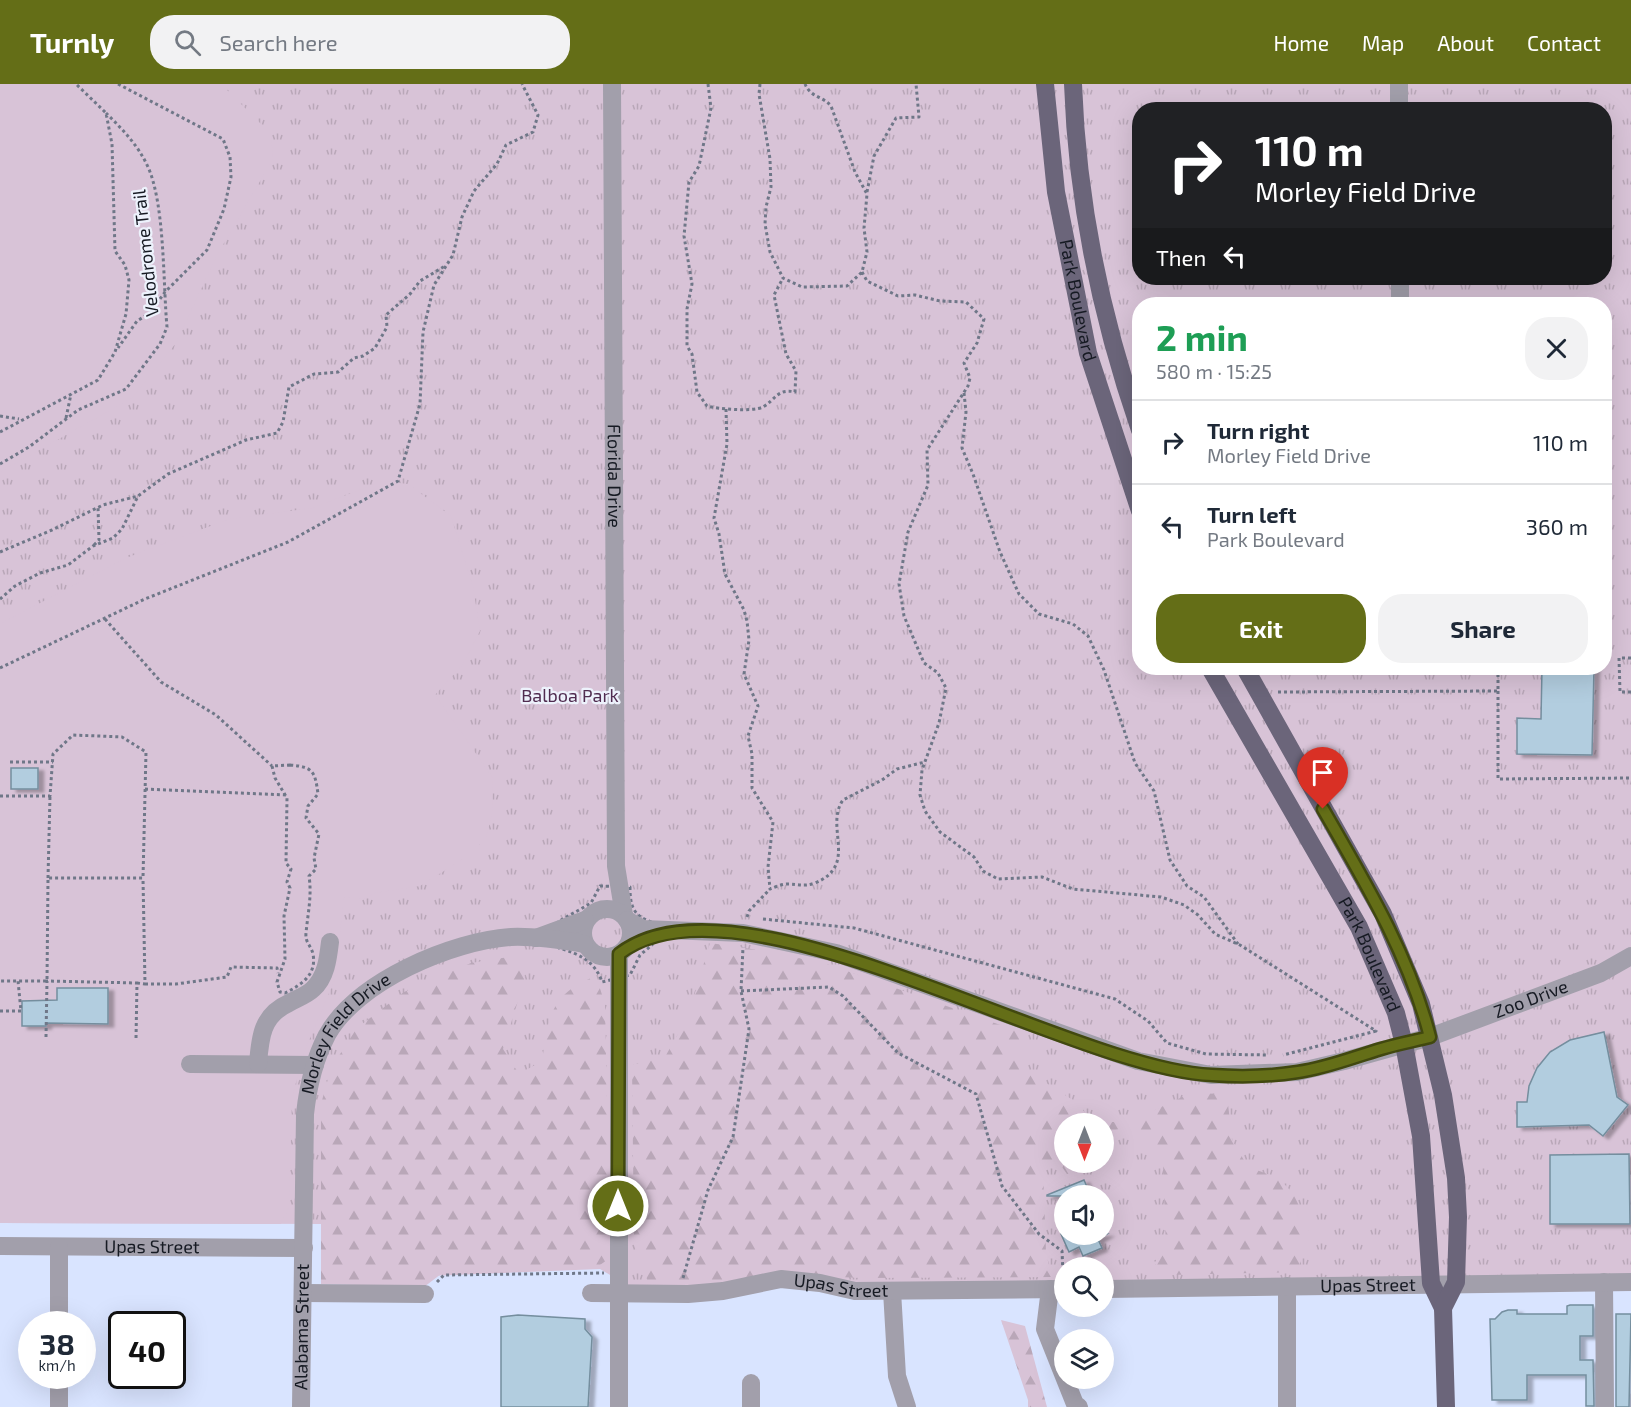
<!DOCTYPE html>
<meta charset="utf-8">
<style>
:root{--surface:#fff;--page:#f2f2f3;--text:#1f2937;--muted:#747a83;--line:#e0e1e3;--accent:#646e17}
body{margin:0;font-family:"Exo 2",sans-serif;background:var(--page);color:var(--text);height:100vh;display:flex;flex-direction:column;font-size:22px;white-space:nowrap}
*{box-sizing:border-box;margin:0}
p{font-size:20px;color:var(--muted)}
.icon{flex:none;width:33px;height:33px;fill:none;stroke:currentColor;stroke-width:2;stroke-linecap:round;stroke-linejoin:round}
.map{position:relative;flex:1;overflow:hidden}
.drawer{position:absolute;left:1132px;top:213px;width:480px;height:378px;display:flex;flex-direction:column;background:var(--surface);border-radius:24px;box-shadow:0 6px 24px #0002}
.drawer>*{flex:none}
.banner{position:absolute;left:1132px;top:18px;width:480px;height:183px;border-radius:24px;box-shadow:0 6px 24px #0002;background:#202124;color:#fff;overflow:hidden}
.needle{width:39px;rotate:180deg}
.buttons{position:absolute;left:1054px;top:1029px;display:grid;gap:12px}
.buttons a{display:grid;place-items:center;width:60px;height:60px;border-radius:50%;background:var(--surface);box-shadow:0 6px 24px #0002;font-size:30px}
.speed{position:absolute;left:18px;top:1227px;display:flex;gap:12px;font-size:30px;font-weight:700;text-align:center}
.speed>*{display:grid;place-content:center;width:78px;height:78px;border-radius:50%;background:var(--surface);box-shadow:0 6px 24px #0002;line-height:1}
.speed small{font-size:15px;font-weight:400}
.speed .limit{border:3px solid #111;border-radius:9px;background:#fff;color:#111}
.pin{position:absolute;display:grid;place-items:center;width:51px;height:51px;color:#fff;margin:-62px -26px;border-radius:50% 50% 50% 0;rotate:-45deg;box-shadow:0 0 6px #0007}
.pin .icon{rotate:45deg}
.me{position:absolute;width:66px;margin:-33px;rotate:0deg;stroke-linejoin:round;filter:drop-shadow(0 0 4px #0008)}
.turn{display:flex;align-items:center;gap:21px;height:126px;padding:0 24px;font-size:27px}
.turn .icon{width:78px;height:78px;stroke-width:2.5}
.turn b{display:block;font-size:42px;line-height:51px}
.then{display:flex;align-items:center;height:57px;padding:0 24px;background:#0003;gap:12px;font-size:22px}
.round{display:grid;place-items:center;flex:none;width:63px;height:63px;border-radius:24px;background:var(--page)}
.overview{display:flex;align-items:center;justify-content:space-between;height:102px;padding:0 24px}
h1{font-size:36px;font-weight:700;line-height:45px;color:#1e9e55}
.action{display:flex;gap:12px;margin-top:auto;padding:12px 24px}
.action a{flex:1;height:69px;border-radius:24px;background:var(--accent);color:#fff;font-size:24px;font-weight:700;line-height:69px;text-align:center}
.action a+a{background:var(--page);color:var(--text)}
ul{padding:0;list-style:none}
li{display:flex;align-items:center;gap:18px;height:84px;padding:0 24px;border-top:2px solid var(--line)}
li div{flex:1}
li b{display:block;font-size:22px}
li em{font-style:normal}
header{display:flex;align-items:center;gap:36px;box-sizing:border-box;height:84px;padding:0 30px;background:var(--accent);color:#fff}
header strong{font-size:28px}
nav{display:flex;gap:33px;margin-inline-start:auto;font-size:21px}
.search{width:420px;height:54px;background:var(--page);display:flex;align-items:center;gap:15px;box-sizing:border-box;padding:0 21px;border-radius:24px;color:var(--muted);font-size:22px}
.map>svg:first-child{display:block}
.grass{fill:url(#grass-tufts);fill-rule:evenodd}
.forest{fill:url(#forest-firs)}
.pitch{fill:#d8c3d7}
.building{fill:#b2cddf;stroke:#748e9e;stroke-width:1.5;filter:url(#shadow)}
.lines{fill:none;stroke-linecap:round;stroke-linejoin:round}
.path{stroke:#6f7788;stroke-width:3;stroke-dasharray:3 3;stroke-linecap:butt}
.minor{stroke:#a29fab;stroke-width:18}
.major{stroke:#6b657a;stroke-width:18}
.route-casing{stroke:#41480f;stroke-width:15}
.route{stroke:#646e17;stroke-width:10}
.labels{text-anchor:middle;stroke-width:4.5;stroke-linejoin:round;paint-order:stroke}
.street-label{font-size:18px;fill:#161a23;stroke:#edf2fc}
.park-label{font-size:18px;fill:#502c50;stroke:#edf2fc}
</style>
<header>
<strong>Turnly</strong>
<div class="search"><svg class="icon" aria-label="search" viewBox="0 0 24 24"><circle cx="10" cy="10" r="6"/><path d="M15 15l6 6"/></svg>Search here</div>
<nav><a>Home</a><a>Map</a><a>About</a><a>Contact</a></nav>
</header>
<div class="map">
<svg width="1631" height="1323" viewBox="0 0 1631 1323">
<defs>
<pattern id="grass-tufts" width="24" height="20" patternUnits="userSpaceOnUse" patternTransform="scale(1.5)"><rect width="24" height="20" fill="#d8c3d7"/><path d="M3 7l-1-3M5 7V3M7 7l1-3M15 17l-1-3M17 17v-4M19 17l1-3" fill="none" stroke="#b9a7b8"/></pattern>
<pattern id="forest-firs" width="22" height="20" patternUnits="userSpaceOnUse" patternTransform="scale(1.5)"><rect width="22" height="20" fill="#d8c3d7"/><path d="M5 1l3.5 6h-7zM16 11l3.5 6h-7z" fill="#b9a7b8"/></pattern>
<filter id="shadow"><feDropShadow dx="5.5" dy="3" stdDeviation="1.5" flood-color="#0004"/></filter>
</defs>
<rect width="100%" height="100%" fill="#d9e4ff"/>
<!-- grass -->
<path class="grass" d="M0,0H1631V1194L1104,1200V1184H1065V1200L632,1204L600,1185L429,1192L323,1140L0,1139ZM1140,26H1605V194H1140ZM1140,220H1605V584H1140ZM1065,1040H1104V1078H1065ZM1065,1112H1104V1150H1065Z"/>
<!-- forest -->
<path class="forest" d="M710,859L765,867L830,881L1026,950L1022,984L1076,1018L1093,1038H1129L1193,1008L1227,1011L1232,1056L1248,1083C1293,1098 1293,1106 1310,1149L1297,1188L1168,1191L1154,1179L1166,1166L1163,1078L1159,1070L1151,1073C1142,1050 1129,1038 1104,1050V1040H1065V1078L1078,1079V1087L1067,1090L1060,1080L1043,1084L1046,1169L1052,1193L861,1194L819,1192L748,1193L701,1202L649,1201L634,1159L632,981L665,973L688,932Z
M520,871L525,894L503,965L519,990L542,977C549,932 550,910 596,892L605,920L610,1174L597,1183L445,1187L424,1203L321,1200V1020L331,984L357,944L404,908L471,879Z
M1001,1236L1025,1242L1047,1323H1028V1316Z"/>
<!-- pitch -->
<path class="pitch" d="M0,0H221L271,50L273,75L217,171L176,259L132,314L0,388Z
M383,397L408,400L451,432L473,503L480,547L463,580L435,611L493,694L492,730L486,754L468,772L420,802L375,809L365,815L344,813L335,895L305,966L292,1013L289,1123L281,1140L0,1139V540L126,474L229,435L312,424Z"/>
<!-- building -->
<path class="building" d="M1542,584H1594L1592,671L1517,670V634L1541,635Z
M11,684H38V705H11Z
M57,904H108V940L46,939V942H22V917L57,916Z
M1604,948L1617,1013L1628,1021L1603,1052L1589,1041L1517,1043V1018H1527L1529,1002L1537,984L1550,968L1570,956Z
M1629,1070L1630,1140H1550V1071Z
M1084,1096L1091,1112H1047V1111Z
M1061,1150H1107L1098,1155L1102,1164L1083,1172L1079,1163L1069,1168Z
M1570,1221H1593V1252H1580V1276H1593L1594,1322H1586V1291H1527V1316H1492L1490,1235H1495L1502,1228L1508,1226H1517V1230H1567V1222Z
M1616,1230H1631L1629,1323H1616Z
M518,1231L585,1235V1245L592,1253L588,1323H501V1233Z"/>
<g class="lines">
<!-- path -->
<path class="path" d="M118,0L223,55L230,73L231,93L224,125L207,166L165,208L150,229L137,237L118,264
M708,0L711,24L699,82L689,98L684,152L692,200L687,225V262L692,270L697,308L707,322C717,325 753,328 763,323C775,316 778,304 795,308L796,287L786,270L774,211L783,194
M760,0L759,10L770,75L771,103L766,123L765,140L770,168L783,194L802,203L847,202L862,188L867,168L864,144L867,110L855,88L831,22C823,12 811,14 805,0
M867,108L874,72L896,34L919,33L916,0
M862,188L867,197L898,212L915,211L940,217L966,218L984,235L977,259L964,279L970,294L968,302L927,366L928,401L908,448L899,500L904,532L924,579L938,589L946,604L939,639L922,686L920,711L925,727L940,748L974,773L983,787L998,795L1042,793L1073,805L1161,813L1184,821L1198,831L1215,850L1240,861L1376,947L1283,971
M964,309L966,328L962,364L973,390L1000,468L1019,510L1039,530L1073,540L1088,552L1104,586L1135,679L1154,707L1170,776L1187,802L1204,813L1238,860
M726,325L727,360L714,434L719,450L725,490L744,526L747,537L749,556L744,590L758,622L748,652L752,670V704L773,738L768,783L770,805C775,803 782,800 788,800C798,800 804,803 815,799C859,781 824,743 843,716L882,696L897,685L925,678
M0,332L19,335
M66,334L71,310
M0,348L98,296L115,268L126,230L129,196L125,181L115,167L112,60L106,29L76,0
M0,380L29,363L78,326L126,305L160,260L167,243C163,200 165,121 148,83C138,61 123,46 106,29
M94,461L99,456L98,423
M0,468L52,446L103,421L138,412
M0,515L15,502L40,489L68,481L93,462L113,454L122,445L138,412L168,390L246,356L277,349L283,338L289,303L314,290L338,288L354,274L363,272L375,264L387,243L386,231L410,210L420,197L445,182
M105,535L161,598L216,631L272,682
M1631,574H1619L1620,608H1631
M0,584L145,515L288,458L398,397L420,320L423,248L434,201L453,171L462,133L474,107L497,80L506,61L533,48L538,31L522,0
M1498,607V695L1631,694
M1278,608L1498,607V584
M10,678H53
M290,681C313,683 315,687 318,710L308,722L306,734L319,750L314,774L316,785L309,792C312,812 308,828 306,849C305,859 311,861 313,870C317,891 301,901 285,909L280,908L277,898L285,875L284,832L290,804L287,798L291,785L286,779L287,714L275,694L272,682Z
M145,705L286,711
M0,712H50L53,670L73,651L122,653L146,668L143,794H48L47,897H0
M48,794L50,712
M600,802L630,803C630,822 633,832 652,838V861L640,871L630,891L602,898C595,877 579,870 559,864L558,838L591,819Z
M747,833L749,827L770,805
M763,835L854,844L1115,915L1148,937L1167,959L1206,970L1268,971
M137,899L145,900L143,794
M145,900H176L227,893L231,883L277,884L278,889
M741,907L829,903L843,912L898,969L976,1010L1002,1102L1039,1150L1062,1167L1063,1189
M0,927H21L18,897
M46,953L47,897L137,899L136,955
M683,1194L708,1106L733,1053L749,945L741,907L743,863
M437,1198L444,1191L604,1189"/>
<!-- minor -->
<g class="minor">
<path id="s1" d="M612,0L616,782L624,831"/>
<path d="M1399,0V26"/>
<path d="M1400,194V220"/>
<circle cx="607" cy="849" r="24"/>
<path id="s2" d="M627,836L643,845L743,849L836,869L1138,977L1211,991L1297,988L1344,977L1430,953L1601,889L1631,872"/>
<path d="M536,854L585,836"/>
<path d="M190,980L315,981"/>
<path d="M258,980C260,953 262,931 289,919C296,915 307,911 313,905C326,893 328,875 330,858"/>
<path id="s3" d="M0,1162L304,1164"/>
<path d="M59,1163V1240"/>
<path d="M1604,1198L1605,1323"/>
<path d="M1287,1202V1323"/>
<path d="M1050,1205L1045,1245L1075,1320L1079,1323"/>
<path id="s4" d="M1104,1205L1631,1198"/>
<path d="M892,1207L897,1292L907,1323"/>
<path d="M304,1209L425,1210"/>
<path id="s5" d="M591,1209L688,1210L723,1207L781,1195L820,1199L855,1207L1065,1205"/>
<path d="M59,1292V1323"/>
<path d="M751,1299V1323"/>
<path id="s6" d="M301,1323L305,1030C308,1002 314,976 327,951C357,897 452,857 511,853C535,852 561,856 584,860"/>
<path d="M619,1323V870"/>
</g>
<!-- major -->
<g class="major">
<path id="s7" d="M1045,0L1056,108L1088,269L1140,427"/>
<path d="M1073,0C1077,116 1102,236 1140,346"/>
<path id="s8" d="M1210,584L1359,843L1396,929L1404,960L1421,1052L1431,1199L1443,1224"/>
<path d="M1245,584L1383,830L1421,920L1443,1011L1456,1094L1458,1133L1456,1198L1443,1224L1446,1323"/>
</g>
</g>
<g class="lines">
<!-- route casing -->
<g class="route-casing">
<path id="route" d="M618,1122L619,870C737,778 1068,985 1212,991C1239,993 1272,992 1298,988C1327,984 1354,973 1381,965C1397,960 1414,957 1430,953C1409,871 1365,798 1323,725"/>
</g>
<!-- route -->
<use href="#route" class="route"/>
</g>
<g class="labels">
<!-- street labels -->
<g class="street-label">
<text transform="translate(146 169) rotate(-96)" y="6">Velodrome Trail</text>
<text dy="6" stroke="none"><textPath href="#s7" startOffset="219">Park Boulevard</textPath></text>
<text dy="6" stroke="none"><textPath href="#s1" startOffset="392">Florida Drive</textPath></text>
<text dy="6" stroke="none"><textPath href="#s8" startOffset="328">Park Boulevard</textPath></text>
<text dy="6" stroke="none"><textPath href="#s2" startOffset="940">Zoo Drive</textPath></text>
<text dy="6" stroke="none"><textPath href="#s6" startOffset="387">Morley Field Drive</textPath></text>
<text dy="6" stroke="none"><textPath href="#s3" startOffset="152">Upas Street</textPath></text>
<text dy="6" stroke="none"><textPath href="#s5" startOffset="252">Upas Street</textPath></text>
<text dy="6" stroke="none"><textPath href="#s4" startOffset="264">Upas Street</textPath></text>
<text dy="6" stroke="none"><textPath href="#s6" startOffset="80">Alabama Street</textPath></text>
</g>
<!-- park labels -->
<g class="park-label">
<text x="570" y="618">Balboa Park</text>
</g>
</g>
</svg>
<div class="buttons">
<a><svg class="needle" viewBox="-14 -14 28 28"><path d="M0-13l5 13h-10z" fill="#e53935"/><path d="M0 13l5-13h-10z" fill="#747a83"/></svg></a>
<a><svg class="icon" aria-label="sound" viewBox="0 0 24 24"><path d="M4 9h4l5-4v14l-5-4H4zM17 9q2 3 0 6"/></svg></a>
<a><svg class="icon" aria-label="search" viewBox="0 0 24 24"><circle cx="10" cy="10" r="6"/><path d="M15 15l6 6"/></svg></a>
<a><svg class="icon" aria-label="layers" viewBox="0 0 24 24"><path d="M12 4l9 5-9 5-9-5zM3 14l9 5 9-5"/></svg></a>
</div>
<div class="speed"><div>38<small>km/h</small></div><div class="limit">40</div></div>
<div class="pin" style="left:1323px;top:725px;background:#d93025"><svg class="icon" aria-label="arrive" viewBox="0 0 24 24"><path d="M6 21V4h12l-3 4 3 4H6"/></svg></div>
<svg class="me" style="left:618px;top:1122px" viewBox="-20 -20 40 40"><circle r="17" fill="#646e17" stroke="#fff" stroke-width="3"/><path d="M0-11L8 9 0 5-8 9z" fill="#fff"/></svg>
<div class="banner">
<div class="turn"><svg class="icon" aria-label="right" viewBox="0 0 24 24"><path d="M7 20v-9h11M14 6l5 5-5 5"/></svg><div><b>110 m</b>Morley Field Drive</div></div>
<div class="then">Then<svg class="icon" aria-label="left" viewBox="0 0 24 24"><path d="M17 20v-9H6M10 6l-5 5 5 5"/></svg></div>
</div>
<section class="drawer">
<div class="overview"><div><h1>2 min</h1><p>580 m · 15:25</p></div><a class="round"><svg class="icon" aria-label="close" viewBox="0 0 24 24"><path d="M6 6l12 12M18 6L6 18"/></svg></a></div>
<ul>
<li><svg class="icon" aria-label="right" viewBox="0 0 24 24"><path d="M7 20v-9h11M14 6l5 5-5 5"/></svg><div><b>Turn right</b><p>Morley Field Drive</p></div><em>110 m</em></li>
<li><svg class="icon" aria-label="left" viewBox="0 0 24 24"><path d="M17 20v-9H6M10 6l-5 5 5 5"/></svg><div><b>Turn left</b><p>Park Boulevard</p></div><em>360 m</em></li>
</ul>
<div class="action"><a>Exit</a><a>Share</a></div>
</section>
</div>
